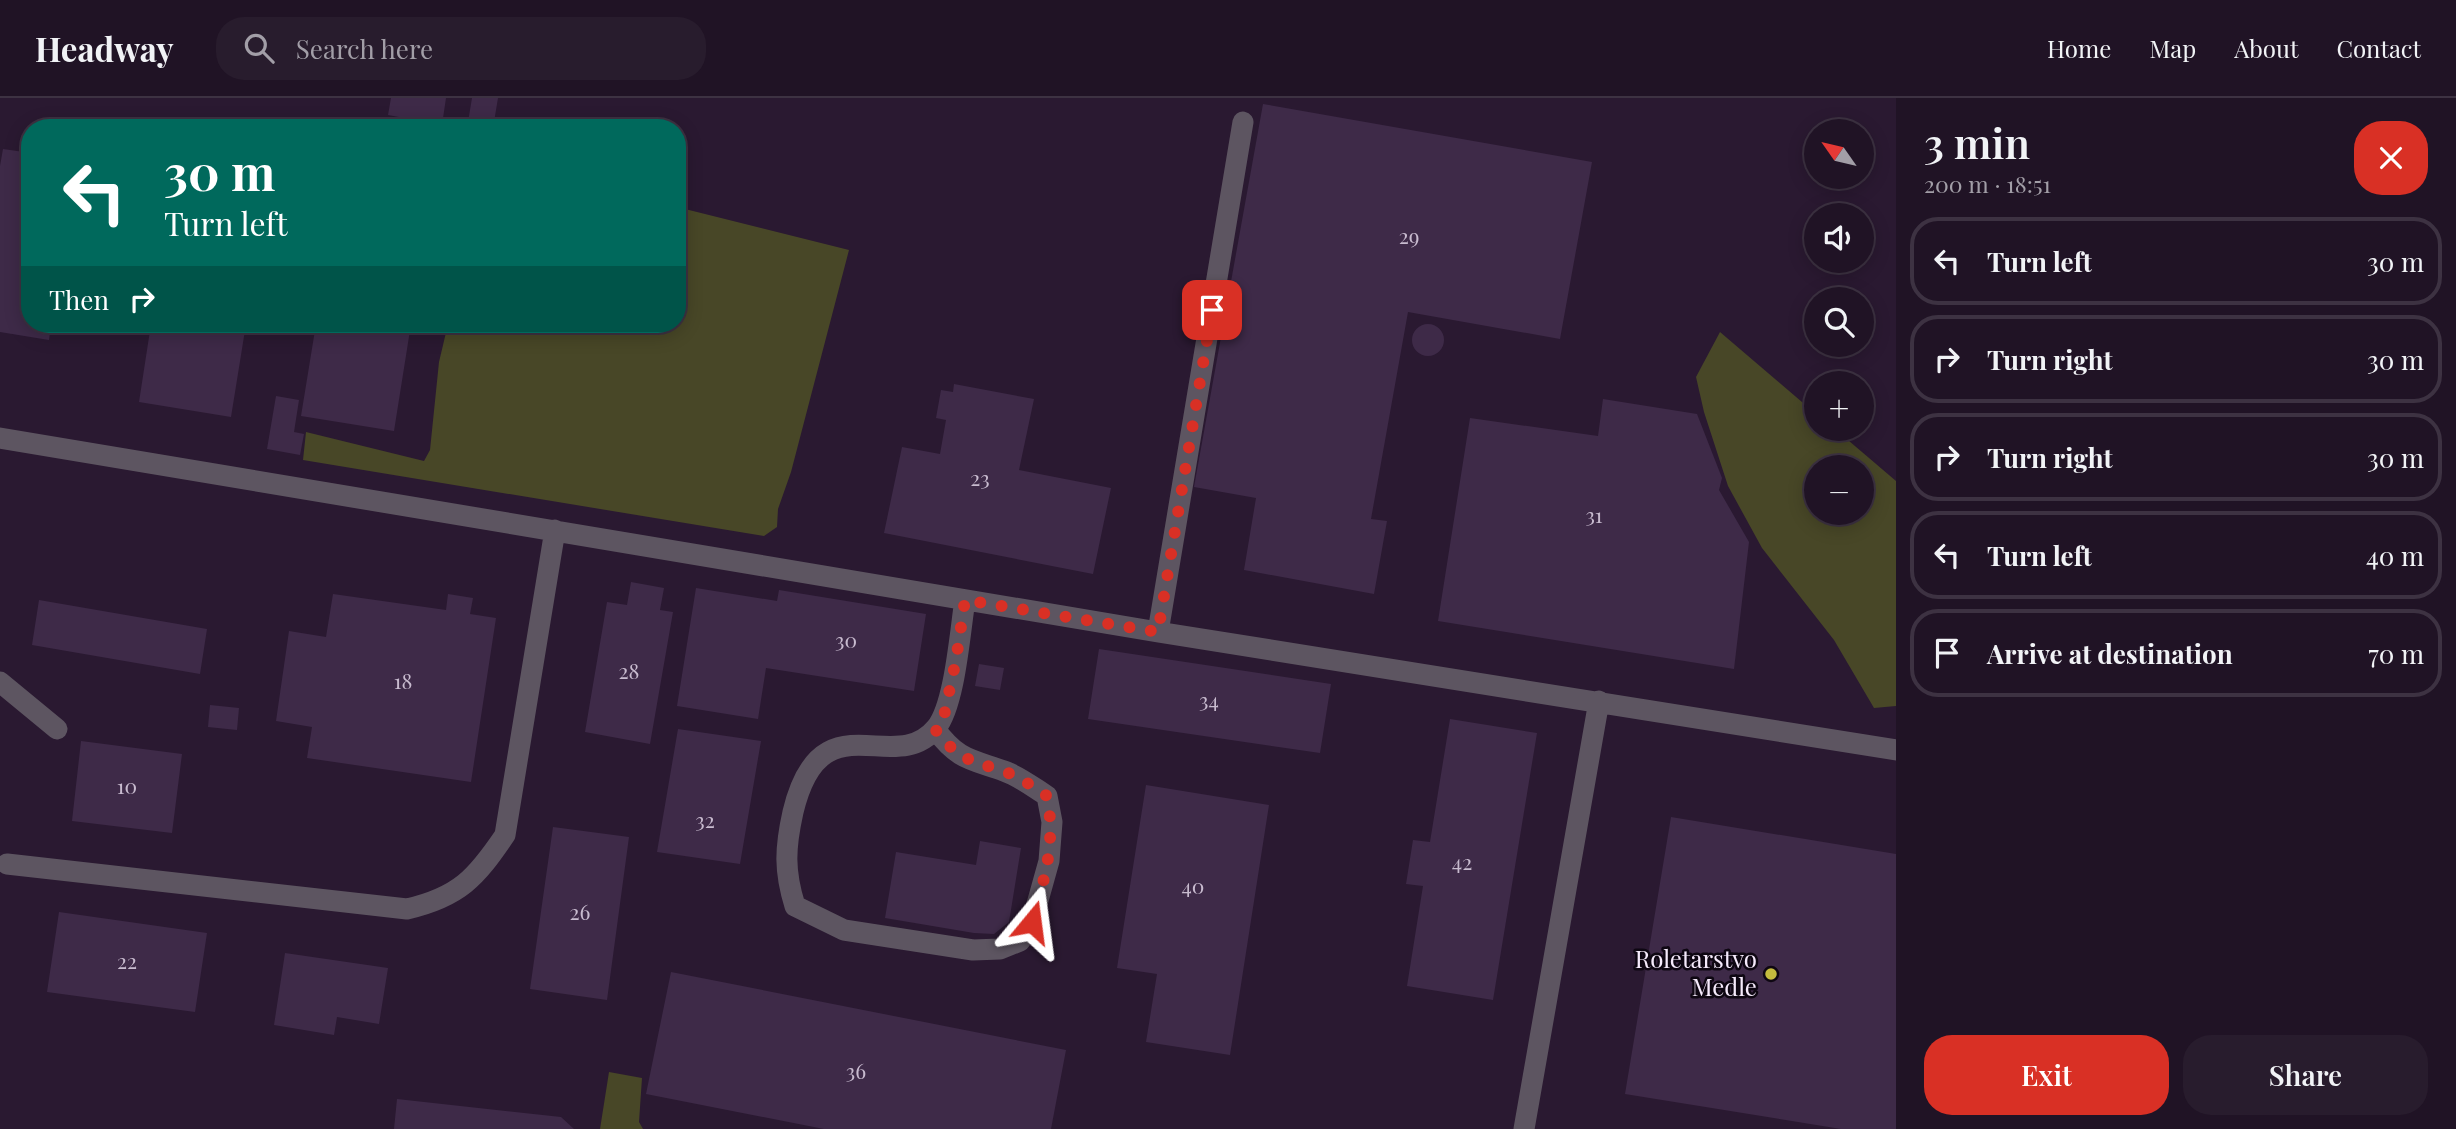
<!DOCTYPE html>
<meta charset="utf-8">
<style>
:root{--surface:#201325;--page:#281c2d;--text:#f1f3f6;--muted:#a29ea7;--line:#3d3242;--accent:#d93025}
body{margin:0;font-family:"Playfair Display",serif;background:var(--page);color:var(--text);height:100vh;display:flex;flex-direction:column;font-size:26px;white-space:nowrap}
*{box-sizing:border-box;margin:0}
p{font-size:23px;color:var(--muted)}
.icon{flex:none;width:38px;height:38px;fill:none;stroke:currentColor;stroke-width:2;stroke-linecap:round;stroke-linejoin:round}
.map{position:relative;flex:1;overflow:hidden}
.panel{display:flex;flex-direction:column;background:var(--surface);width:560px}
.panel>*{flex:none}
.banner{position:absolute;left:21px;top:21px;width:665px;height:214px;border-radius:28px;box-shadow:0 4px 18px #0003,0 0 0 2px var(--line);background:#00695c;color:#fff;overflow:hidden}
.needle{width:46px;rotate:304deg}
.buttons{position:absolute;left:1804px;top:21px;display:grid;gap:14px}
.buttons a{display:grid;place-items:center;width:70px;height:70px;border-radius:50%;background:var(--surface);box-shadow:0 4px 18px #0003,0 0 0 2px var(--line);font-size:35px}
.pin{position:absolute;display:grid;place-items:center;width:60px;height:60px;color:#fff;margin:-30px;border-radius:14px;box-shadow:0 4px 10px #0006}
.me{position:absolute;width:77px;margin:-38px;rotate:16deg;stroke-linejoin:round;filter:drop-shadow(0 0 5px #0008)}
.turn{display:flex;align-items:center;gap:24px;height:147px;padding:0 28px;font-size:32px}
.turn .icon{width:91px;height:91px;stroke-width:2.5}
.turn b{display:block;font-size:49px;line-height:60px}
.then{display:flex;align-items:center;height:66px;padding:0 28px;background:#0003;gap:14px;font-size:26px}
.round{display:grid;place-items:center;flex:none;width:74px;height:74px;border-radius:28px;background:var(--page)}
.headline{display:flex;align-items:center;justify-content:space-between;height:119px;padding:0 28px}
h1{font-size:42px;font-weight:600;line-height:52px}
.action{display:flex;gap:14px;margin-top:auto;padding:14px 28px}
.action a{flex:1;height:80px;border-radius:28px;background:var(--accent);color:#fff;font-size:28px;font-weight:600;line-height:80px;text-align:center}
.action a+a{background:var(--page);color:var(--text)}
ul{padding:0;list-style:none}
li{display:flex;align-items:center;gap:21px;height:88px;margin:0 14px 10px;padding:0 14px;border:4px solid var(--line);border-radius:28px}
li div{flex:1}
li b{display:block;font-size:26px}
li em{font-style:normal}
header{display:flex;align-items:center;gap:42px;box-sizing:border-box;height:98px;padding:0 35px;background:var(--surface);border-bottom:2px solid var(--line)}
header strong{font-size:33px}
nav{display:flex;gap:38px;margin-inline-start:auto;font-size:24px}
.search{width:490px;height:63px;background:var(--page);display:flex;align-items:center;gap:18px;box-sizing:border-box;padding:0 24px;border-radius:28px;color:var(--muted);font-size:26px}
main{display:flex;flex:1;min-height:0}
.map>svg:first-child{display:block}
.green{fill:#484727;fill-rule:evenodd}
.building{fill:#3e2a48}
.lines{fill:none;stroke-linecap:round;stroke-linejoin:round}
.minor{stroke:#5d5561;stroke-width:21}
.route{stroke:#d93025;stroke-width:12;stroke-dasharray:0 21.6}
.poi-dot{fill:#c4bc3e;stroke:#0e0712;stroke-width:2.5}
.labels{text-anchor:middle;stroke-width:5;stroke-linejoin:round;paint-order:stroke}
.number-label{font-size:21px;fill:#c8bbcf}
.poi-label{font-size:24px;fill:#f6ebfc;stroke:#0e0712;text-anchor:end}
</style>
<header>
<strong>Headway</strong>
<div class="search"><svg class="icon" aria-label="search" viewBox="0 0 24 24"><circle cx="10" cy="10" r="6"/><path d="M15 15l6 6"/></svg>Search here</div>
<nav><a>Home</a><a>Map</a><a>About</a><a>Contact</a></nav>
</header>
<main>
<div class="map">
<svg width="1896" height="1031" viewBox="0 0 1896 1031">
<rect width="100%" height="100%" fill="#2a1931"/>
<!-- green -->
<path class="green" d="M677,109L849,152L791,374L778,411L777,429L764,438L303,362L306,334L424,363L430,352L439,264L448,226H677Z
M1720,234L1816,316V331H1835L1896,383V608L1874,610L1834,542L1762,450L1728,388L1704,314L1696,279ZM1816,369H1862V415H1816Z
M609,974L642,980L639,1024L643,1031H600Z"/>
<!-- building -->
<path class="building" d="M391,0H446L442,27L388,17Z
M472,0H498L493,30H467Z
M1263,6L1592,64L1560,241L1408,214L1371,421L1387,423L1374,496L1244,472L1256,400L1194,389Z
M27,36L30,37V226H51L49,242L0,234V68L3,51L24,54Z
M1412 242a16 16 0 1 1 32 0a16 16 0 1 1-32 0Z
M151,226H246L231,319L139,304Z
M316,226H411L394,333L301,318Z
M954,286L1034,301L1019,372L1111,390L1093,476L884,435L902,349L940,356L946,322L936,320L941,292L953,294Z
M276,298L299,302L294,334L304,336L300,357L267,351Z
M1603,301L1697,316L1722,380L1719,392L1749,444L1734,571L1438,523L1470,320L1598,338Z
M631,484L664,490L660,512L673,514L650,646L585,634L607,504L627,507Z
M696,490L777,503L779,492L926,516L914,593L766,570L758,621L677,608Z
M333,496L446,512L448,496L473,500L470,516L496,520L471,684L307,660L312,629L276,623L289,533L326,539Z
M39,502L207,531L200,576L32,547Z
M1099,551L1331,586L1320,655L1088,621Z
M979,566L1004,570L1000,592L975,588Z
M210,607L239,610L237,632L208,629Z
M1450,621L1537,635L1493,902L1407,888L1423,788L1406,786L1413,742L1430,744Z
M678,631L761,643L740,766L657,754Z
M81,643L182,656L172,735L72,723Z
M1146,687L1269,707L1230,957L1146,944L1157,876L1117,870Z
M1671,719L1896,756V1031H1841L1625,996Z
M553,729L629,739L607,902L530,891Z
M980,743L1021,750L1009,824L994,836L974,835L885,820L896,754L976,767Z
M59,814L207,835L195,914L47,894Z
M285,855L388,870L379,926L337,919L334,937L274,927Z
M671,874L1066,952L1051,1031H824L646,996Z
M397,1001L561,1019L574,1031H394Z"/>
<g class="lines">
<!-- minor -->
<path class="minor" d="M0,340L1158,534L1896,652
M1158,534L1243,24
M0,584L57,631
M935,631C958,662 970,661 1004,673C1019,678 1033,689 1047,698L1052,724L1049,763L1032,824L1020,843L1000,851L973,852L844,832L795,808C784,773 785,750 793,714C821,597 894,681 936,630C955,607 960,533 965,502
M7,766L407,811C459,799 476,780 505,737L555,432
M1524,1031L1599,603"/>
</g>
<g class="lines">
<!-- route -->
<path class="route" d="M1032,824C1045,779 1056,745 1047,698C1033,689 1019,678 1003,673C970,662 958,662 935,631L944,618L956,562L965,502L1158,534L1212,212"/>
</g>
<!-- markers -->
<circle class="poi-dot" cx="1771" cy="876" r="7"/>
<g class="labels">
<!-- number labels -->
<g class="number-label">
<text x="1409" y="146">29</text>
<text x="980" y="388">23</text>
<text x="1594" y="425">31</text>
<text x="846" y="550">30</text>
<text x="629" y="581">28</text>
<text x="403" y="591">18</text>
<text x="1209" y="610">34</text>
<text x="127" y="696">10</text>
<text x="705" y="730">32</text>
<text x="1462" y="772">42</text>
<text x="1193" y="796">40</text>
<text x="580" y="822">26</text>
<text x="127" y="871">22</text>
<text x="856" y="981">36</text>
</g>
<!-- poi labels -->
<g class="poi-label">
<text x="1757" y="870">Roletarstvo<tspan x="1757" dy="28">Medle</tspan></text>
</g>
</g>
</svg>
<div class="buttons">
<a><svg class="needle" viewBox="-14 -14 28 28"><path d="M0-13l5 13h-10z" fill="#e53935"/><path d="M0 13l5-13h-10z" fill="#a29ea7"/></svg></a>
<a><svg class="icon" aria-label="sound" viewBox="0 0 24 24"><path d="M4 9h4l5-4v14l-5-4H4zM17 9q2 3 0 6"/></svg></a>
<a><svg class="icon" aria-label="search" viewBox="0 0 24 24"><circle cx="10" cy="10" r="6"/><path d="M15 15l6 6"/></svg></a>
<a>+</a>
<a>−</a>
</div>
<div class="pin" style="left:1212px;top:212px;background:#d93025"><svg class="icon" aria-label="arrive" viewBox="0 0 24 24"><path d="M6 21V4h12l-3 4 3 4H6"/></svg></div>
<svg class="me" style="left:1032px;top:824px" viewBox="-20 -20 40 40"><path d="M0-17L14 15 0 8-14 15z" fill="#d93025" stroke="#fff" stroke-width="4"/></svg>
<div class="banner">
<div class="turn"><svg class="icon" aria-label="left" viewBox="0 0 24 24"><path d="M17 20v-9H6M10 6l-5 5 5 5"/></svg><div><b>30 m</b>Turn left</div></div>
<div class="then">Then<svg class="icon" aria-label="right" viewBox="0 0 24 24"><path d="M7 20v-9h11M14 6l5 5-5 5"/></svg></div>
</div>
</div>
<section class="panel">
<div class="headline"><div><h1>3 min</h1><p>200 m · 18:51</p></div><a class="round" style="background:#d93025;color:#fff"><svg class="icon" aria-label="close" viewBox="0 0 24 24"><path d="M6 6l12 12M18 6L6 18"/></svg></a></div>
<ul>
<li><svg class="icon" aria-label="left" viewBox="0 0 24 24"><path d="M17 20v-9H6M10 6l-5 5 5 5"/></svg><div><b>Turn left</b></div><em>30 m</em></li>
<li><svg class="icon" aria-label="right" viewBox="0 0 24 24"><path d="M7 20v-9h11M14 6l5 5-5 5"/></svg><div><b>Turn right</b></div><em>30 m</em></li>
<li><svg class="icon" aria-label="right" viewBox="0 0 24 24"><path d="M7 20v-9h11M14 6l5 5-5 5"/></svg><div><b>Turn right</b></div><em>30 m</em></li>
<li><svg class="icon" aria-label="left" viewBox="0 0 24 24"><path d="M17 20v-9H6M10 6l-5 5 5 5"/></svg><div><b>Turn left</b></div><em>40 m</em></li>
<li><svg class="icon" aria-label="arrive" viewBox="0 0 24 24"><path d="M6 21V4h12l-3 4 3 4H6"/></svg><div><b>Arrive at destination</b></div><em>70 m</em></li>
</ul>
<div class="action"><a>Exit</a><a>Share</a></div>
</section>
</main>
